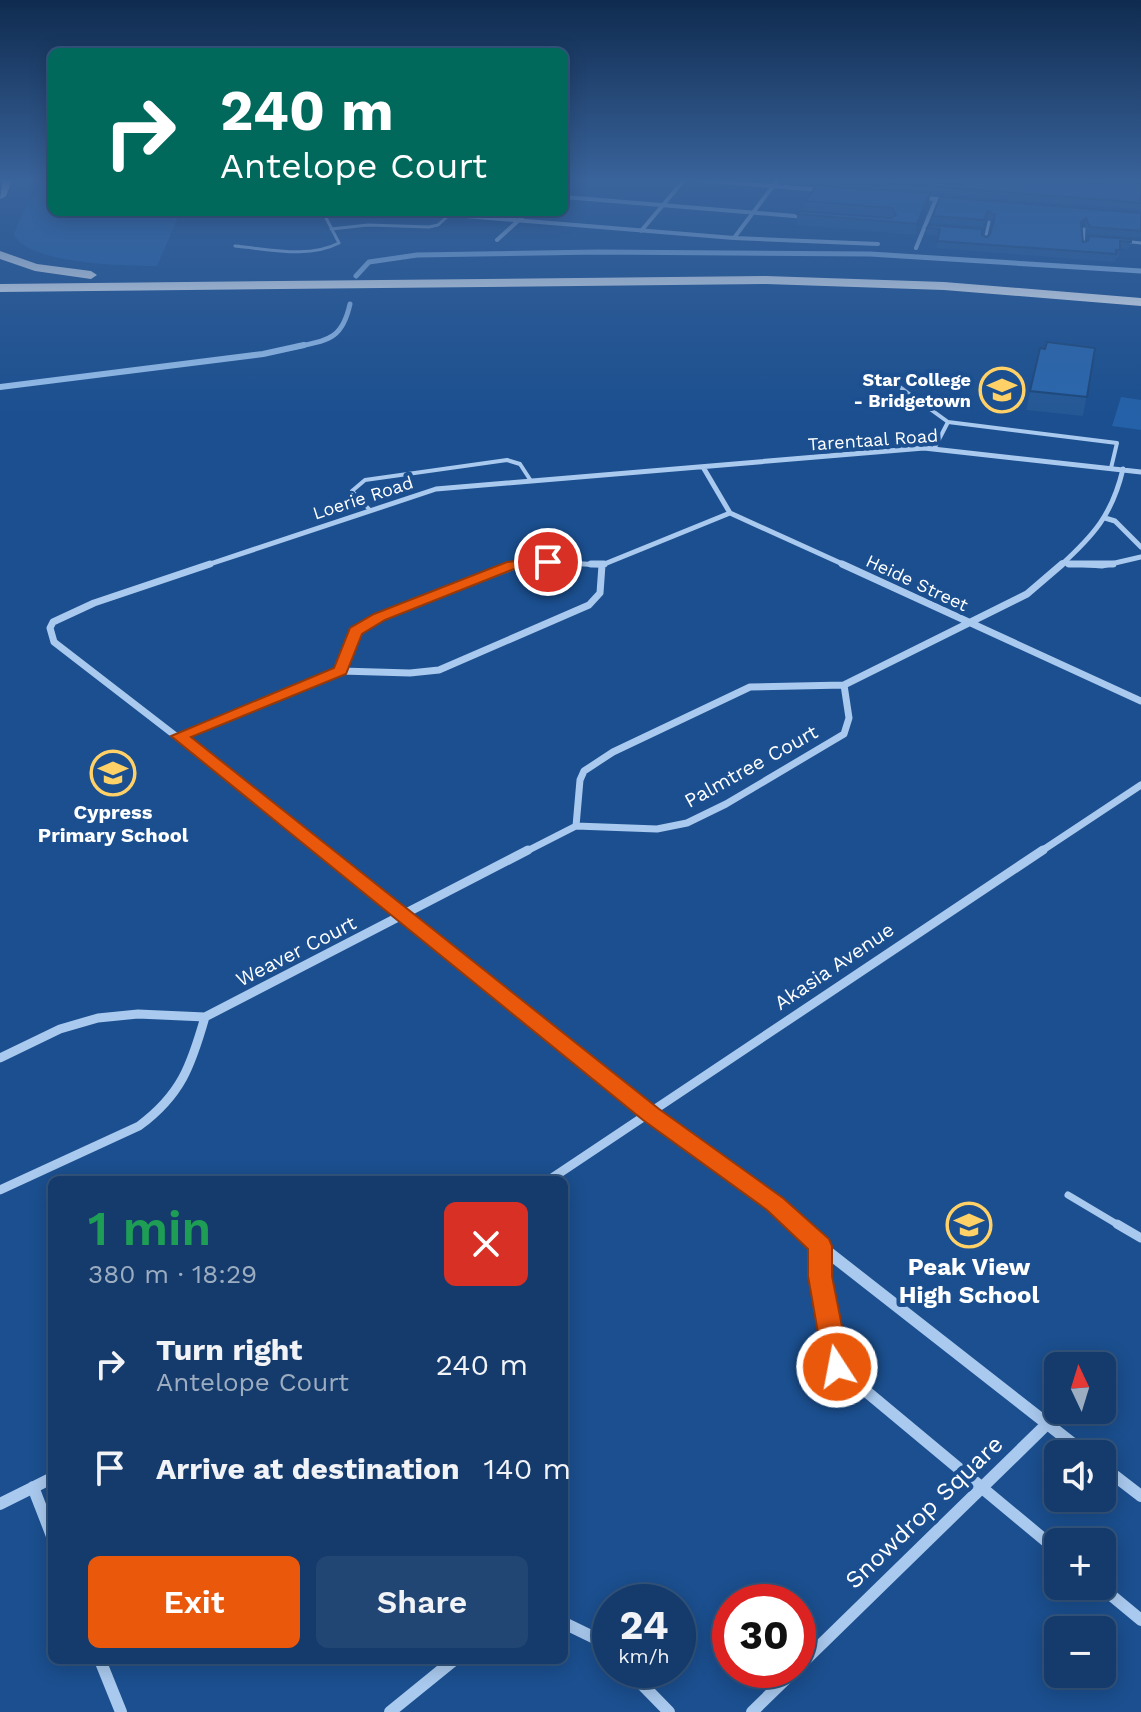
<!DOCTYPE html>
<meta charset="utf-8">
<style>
:root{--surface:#143b6b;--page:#214673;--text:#f1f3f6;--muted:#9dadc1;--line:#33557e;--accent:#ea580c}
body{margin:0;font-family:"Work Sans",sans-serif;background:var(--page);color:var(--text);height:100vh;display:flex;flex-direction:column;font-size:30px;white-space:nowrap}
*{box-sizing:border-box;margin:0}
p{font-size:26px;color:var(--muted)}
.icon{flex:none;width:44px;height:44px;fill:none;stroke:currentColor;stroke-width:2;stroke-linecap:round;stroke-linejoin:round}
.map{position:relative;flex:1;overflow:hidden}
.drawer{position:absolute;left:48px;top:1176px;width:520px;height:488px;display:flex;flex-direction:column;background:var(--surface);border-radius:12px;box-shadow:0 4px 20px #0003,0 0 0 2px var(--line)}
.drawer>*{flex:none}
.hud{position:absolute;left:48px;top:48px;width:520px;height:168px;border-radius:12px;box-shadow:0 4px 20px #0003,0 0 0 2px var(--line);background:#00695c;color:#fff;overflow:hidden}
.needle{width:52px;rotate:356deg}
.buttons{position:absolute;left:1044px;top:1352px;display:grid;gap:16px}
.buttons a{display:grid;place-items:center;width:72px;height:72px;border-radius:12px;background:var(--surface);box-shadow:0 4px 20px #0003,0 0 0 2px var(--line);font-size:40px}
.speed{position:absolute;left:592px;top:1584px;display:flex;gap:16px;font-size:40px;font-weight:700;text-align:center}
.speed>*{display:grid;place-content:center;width:104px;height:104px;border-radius:50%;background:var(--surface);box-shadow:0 4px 20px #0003,0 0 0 2px var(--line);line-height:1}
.speed small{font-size:20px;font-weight:400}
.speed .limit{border:12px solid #d22;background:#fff;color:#111}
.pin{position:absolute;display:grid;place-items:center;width:68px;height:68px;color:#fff;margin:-34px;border:4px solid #fff;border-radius:50%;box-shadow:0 2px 8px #0007}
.me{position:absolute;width:88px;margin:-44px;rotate:349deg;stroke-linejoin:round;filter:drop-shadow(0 0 6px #0008)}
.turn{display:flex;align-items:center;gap:28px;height:168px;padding:0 40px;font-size:36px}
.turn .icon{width:104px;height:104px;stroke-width:2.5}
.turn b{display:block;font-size:56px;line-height:68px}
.round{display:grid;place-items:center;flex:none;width:84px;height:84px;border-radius:12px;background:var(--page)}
.head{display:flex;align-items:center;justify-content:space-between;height:136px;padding:0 40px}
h1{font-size:48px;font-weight:600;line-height:60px;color:#1e9e55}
.button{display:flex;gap:16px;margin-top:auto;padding:16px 40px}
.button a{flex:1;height:92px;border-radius:12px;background:var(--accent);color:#fff;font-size:32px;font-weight:600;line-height:92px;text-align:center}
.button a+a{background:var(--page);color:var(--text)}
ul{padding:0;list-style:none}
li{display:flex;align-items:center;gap:24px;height:104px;padding:0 40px}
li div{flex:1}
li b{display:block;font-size:30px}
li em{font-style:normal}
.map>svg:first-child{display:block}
.green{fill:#2461a8}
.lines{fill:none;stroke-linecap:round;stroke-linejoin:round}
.stream-far1{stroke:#9cc4f0;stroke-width:5}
.stream{stroke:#9cc4f0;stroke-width:6}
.lane-far3{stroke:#a9c9ee;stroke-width:3}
.lane-far2{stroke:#a9c9ee;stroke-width:4}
.lane-far1{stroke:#a9c9ee;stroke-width:7}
.lane{stroke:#a9c9ee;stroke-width:9}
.street-far4{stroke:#a9c9ee;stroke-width:4}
.street-far3{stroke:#a9c9ee;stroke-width:5}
.street-far2{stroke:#a9c9ee;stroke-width:7}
.street-far1{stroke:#a9c9ee;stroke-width:9}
.street{stroke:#a9c9ee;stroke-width:12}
.highway{fill:#fff;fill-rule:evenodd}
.wall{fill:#245895}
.shaded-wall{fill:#1d4779}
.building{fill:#2a66ad;stroke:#1d4779;stroke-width:2}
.route{fill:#ea580c;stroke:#983908;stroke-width:2}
.labels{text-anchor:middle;stroke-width:8;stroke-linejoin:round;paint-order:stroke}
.far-poi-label{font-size:18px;font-weight:bold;fill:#fff;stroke:#1b4f8f;text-anchor:end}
.far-street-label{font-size:18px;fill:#fff;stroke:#1b4f8f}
.street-label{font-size:20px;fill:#fff;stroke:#1b4f8f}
.poi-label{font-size:20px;font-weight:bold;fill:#fff;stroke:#1b4f8f}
.near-poi-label{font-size:24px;font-weight:bold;fill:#fff;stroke:#1b4f8f}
.near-street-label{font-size:24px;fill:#fff;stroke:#1b4f8f}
</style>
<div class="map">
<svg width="1141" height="1712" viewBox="0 0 1141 1712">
<rect width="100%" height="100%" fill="#1b4f8f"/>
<!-- green -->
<path class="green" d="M47,178H52V212H180L157,266C128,266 25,264 14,234L22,213Z
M1121,397L1141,400V430L1112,426Z"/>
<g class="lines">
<!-- stream-far1 -->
<path class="stream-far1" d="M356,276L369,262L417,255L598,252L870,254L1141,271
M295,347C328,340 342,340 350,304"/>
<!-- stream -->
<path class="stream" d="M0,387L263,354L304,345"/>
<!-- lane-far3 -->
<path class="lane-far3" d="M331,229L368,225L429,227L438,225L449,215
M985,240L989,222
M1123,241L1141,243
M1083,245L1084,229
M235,246C269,249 308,259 339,243L323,212"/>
<!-- lane-far2 -->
<path class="lane-far2" d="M886,377L948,422L934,449
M948,422L1117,443L1111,468
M369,509L352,491L365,480L507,460L520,464L531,481"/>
<!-- lane-far1 -->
<path class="lane-far1" d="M1068,1195L1120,1226"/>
<!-- lane -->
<path class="lane" d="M1117,1224L1141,1238"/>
<!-- street-far4 -->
<path class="street-far4" d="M671,178L822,190
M830,178L843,179
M564,197L806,217
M920,198L950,200
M417,212L734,238L779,178
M641,231L685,179
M734,238L878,244
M497,240L528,212
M916,248L936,199"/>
<!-- street-far3 -->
<path class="street-far3" d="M703,467L730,513L847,566
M1105,518L1115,521L1141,547
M1062,563L1102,566L1141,557
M204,566L436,489L924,448L1141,472
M508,566L548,562L602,565L730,513
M1060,566C1094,535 1112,515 1123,469"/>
<!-- street-far2 -->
<path class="street-far2" d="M210,564L94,603L53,622L50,628L54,642L326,852
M591,564H604
M842,564L1141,701
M1069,564H1113
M341,671L355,631L379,617L520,564
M179,736L341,671L410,673L439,670L589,605L600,593L602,565
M576,826L580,780L584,771L613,752L750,687L844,685L1027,594L1062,564
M525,852L576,826L657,829L687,823L726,804L844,734L849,718L844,685
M1040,852L1141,785"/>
<!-- street-far1 -->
<path class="street-far1" d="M323,850L651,1115L775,1204L798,1226
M0,1058L60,1029L98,1018L138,1014L205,1017L528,850
M549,1180L1043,850
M0,1190L139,1126C181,1095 191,1066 205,1017"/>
<!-- street -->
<path class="street" d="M796,1224L820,1246L1086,1454
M820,1246V1276L837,1367L1058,1551
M1102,1466L1141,1496
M33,1487L52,1536
M0,1504L52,1478
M1100,1586L1141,1620
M564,1623L599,1640L610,1651
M100,1660L121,1712
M798,1667L1047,1424
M628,1670L669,1712
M390,1712L454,1660
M752,1712L795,1670"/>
<!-- highway -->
<path class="highway" d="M3,178H13L6,196L0,199Z
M0,251L37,264L91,271L97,275L91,279L35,271L0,259Z
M766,276L944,282L1141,298V306L944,290L766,284L0,292V284Z"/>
</g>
<!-- wall -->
<path class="wall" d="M1141,178V210L930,193L929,203L916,235L797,225V214L805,211L806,201L898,191L852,187L853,180L963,185L989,182L1043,181L1097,184Z
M940,197L1141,213V238L1088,234L1085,225L1081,227L1083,242L1131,239L1129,249L1120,248L1119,258H1116L1115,262L936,248L938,236L927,235V228L982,235L987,237L990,234L993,222L987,218L983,227L932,223L933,216Z
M1095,348L1083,416L1026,410L1030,391Z"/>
<!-- shaded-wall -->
<path class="shaded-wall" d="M930,193L929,203L916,235L917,224Z
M1086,218L1085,225L1080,229L1081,222Z"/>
<!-- building -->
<path class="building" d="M855,178H872L963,185L964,180L989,182L990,178H1037L1043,181L1065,180L1097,184L1115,181L1116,178H1141V203L853,180Z
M816,186L930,193L917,224L797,214L800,211L891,218L896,215L892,208L806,201Z
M940,197L1141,213V231L1090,227L1086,218L1081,222L1083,242L1088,241L1089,236L1131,239V242L1120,241V250H1116V254L937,241L940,229L927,228L929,225L982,229V235L987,237L990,234L995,215L988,211L984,220L933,216Z
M1047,342L1095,348L1087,397L1030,391L1040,348L1045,349Z"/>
<!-- sky -->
<linearGradient id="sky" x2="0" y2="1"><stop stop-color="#0f2b4f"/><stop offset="0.43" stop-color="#39639b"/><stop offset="1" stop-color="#39639b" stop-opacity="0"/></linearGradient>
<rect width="1141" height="418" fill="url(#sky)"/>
<!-- route -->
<path class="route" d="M548,557L553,559V565L514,569L385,620L362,634L346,674L191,737L659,1109L783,1198L829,1239L832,1246V1276L850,1367L846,1375L837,1378L828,1375L824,1367L808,1276V1249L767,1210L643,1120L171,736L334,668L350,628L374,614L507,562Z"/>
<!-- icons -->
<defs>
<g id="university-ring" transform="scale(2.3)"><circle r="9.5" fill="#1b4f8f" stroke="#ffd166" stroke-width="1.5"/><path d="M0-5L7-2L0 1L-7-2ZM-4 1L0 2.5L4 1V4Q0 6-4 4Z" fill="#ffd166"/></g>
<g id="school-ring" transform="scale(2.3)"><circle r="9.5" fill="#1b4f8f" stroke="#ffd166" stroke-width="1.5"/><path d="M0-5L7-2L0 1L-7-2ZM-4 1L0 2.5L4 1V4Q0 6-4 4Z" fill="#ffd166"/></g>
</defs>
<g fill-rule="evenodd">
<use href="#university-ring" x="1002" y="390"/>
<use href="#school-ring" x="113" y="773"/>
<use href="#school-ring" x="969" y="1225"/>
</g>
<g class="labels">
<!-- far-poi labels -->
<g class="far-poi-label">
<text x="971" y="386">Star College<tspan x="971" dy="21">- Bridgetown</tspan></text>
</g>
<!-- far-street labels -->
<g class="far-street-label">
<text transform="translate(873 440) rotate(-4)" y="6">Tarentaal Road</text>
<text transform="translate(363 498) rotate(-18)" y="6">Loerie Road</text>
<text transform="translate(917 583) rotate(25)" y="6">Heide Street</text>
</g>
<!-- street labels -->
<g class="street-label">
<text transform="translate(751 766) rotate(-29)" y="7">Palmtree Court</text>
<text transform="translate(296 951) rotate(-27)" y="7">Weaver Court</text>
<text transform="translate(834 966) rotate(-34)" y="7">Akasia Avenue</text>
</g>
<!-- poi labels -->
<g class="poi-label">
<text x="113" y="819">Cypress<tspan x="113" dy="23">Primary School</tspan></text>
</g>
<!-- near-poi labels -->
<g class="near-poi-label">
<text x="969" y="1275">Peak View<tspan x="969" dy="28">High School</tspan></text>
</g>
<!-- near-street labels -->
<g class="near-street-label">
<text transform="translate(924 1512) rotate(-44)" y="8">Snowdrop Square</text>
</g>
</g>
</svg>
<div class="buttons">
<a><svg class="needle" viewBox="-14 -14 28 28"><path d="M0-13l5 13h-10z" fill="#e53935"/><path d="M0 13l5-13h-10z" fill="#9dadc1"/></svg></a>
<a><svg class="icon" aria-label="sound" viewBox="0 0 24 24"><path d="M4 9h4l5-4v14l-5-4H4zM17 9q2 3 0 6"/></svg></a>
<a>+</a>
<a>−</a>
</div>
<div class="speed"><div>24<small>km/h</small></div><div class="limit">30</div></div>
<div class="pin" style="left:548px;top:562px;background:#d93025"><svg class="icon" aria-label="arrive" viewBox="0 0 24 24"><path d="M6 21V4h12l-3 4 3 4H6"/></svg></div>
<svg class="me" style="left:837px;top:1367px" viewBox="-20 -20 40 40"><circle r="17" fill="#ea580c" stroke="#fff" stroke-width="3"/><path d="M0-11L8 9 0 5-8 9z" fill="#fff"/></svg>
<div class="hud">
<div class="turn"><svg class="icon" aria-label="right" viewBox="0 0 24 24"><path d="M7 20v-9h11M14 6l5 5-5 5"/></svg><div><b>240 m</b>Antelope Court</div></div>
</div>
<section class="drawer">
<div class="head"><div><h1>1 min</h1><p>380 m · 18:29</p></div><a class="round" style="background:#d93025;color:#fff"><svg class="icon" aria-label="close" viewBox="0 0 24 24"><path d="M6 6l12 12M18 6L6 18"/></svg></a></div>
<ul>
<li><svg class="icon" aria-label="right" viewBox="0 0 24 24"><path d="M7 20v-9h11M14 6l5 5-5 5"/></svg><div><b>Turn right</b><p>Antelope Court</p></div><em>240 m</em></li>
<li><svg class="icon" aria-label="arrive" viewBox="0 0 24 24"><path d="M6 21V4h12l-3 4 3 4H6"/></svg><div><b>Arrive at destination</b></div><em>140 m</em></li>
</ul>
<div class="button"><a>Exit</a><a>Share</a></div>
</section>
</div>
